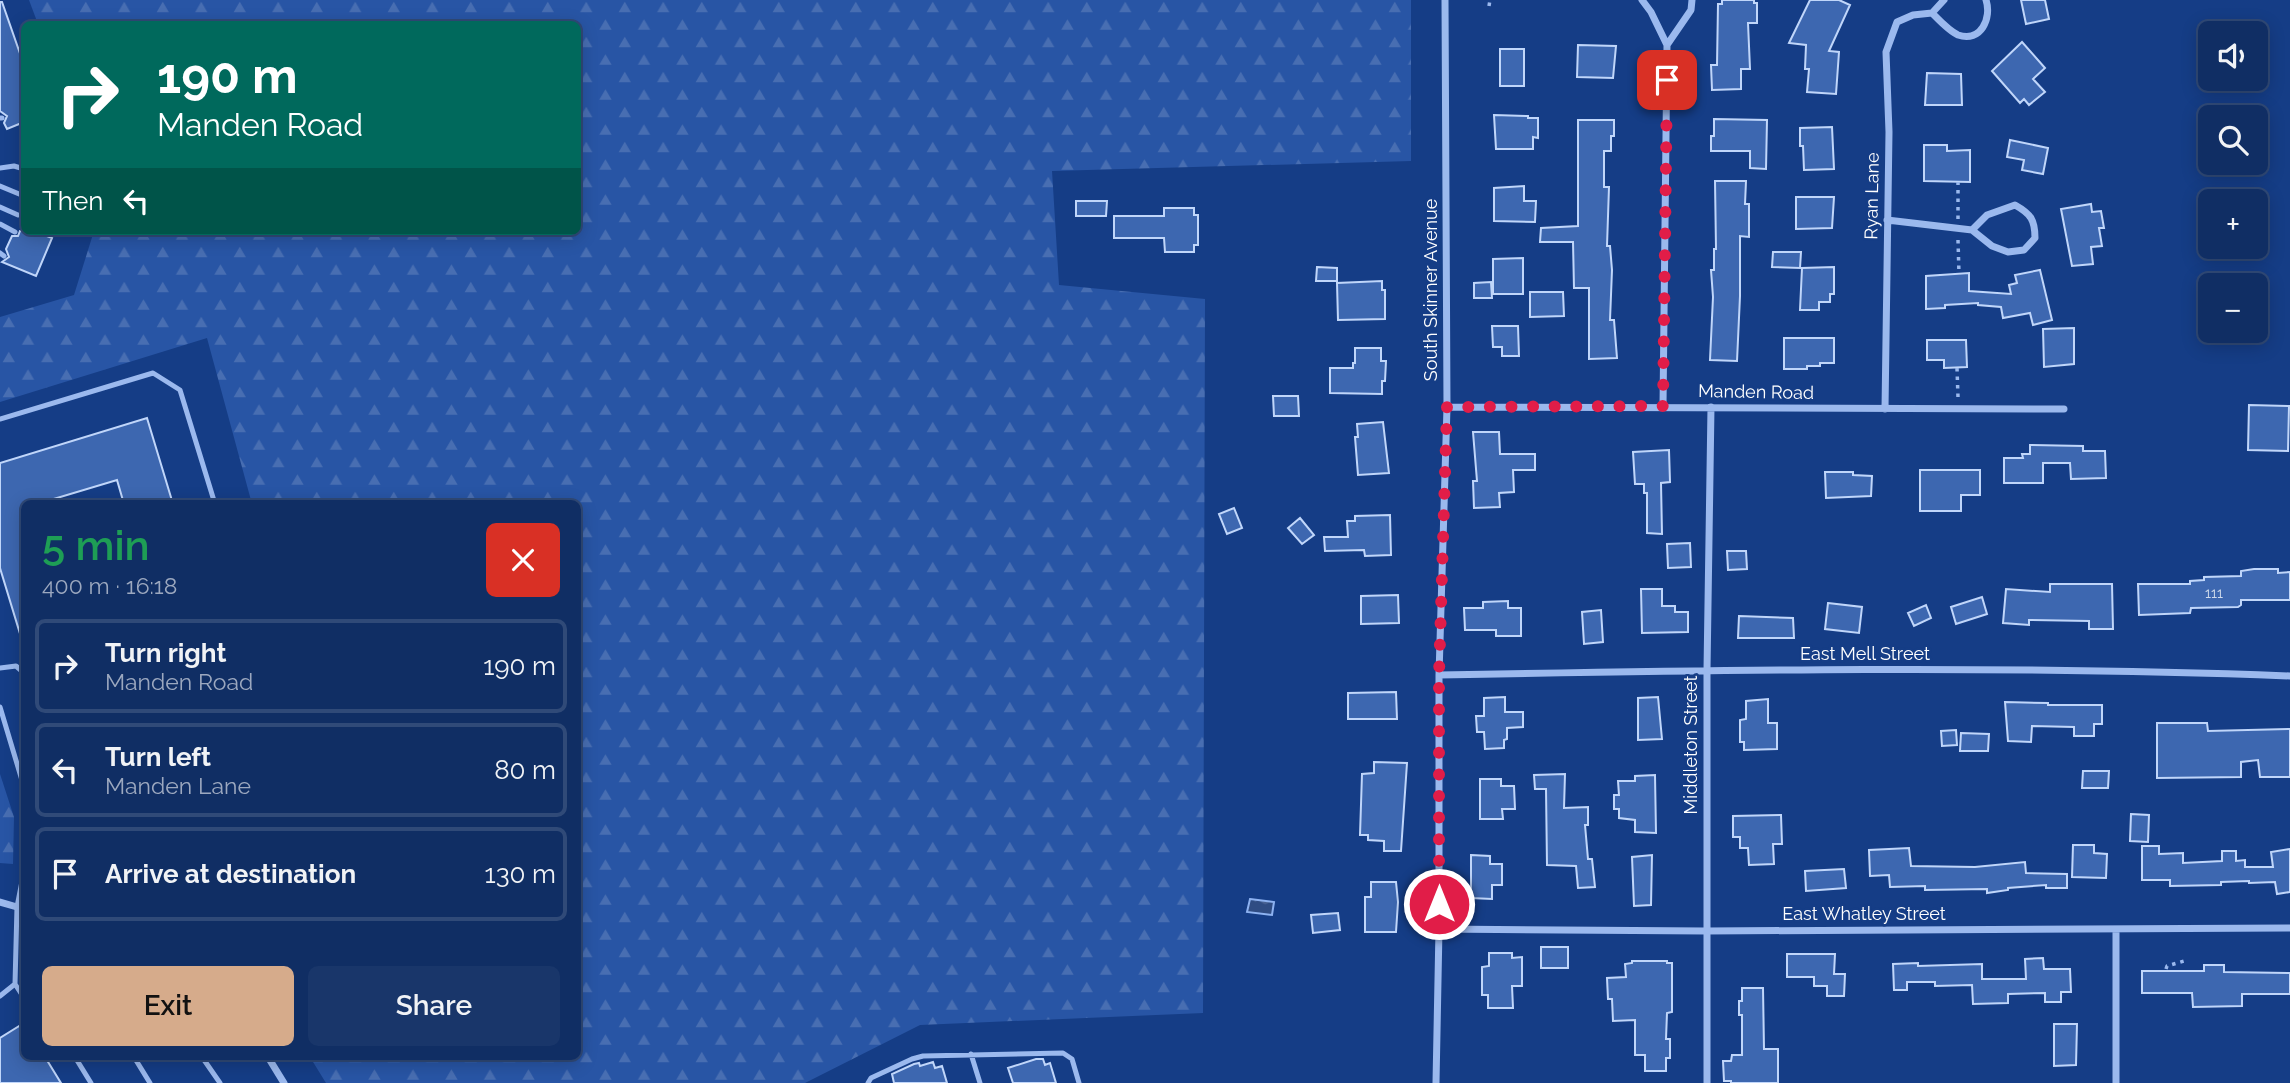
<!DOCTYPE html>
<meta charset="utf-8">
<style>
:root{--surface:#102e64;--page:#19366a;--text:#f1f3f6;--muted:#9ca8bf;--line:#304a78;--accent:#d6ab8b}
body{margin:0;font-family:Raleway,sans-serif;background:var(--page);color:var(--text);height:100vh;display:flex;flex-direction:column;font-size:26px;white-space:nowrap}
*{box-sizing:border-box;margin:0}
p{font-size:23px;color:var(--muted)}
.icon{flex:none;width:38px;height:38px;fill:none;stroke:currentColor;stroke-width:2;stroke-linecap:round;stroke-linejoin:round}
.map{position:relative;flex:1;overflow:hidden}
.sheet{position:absolute;left:21px;top:500px;width:560px;height:560px;display:flex;flex-direction:column;background:var(--surface);border-radius:10px;box-shadow:0 4px 18px #0003,0 0 0 2px var(--line)}
.sheet>*{flex:none}
.guide{position:absolute;left:21px;top:21px;width:560px;height:214px;border-radius:10px;box-shadow:0 4px 18px #0003,0 0 0 2px var(--line);background:#00695c;color:#fff;overflow:hidden}
.controls{position:absolute;left:2198px;top:21px;display:grid;gap:14px}
.controls a{display:grid;place-items:center;width:70px;height:70px;border-radius:10px;background:var(--surface);box-shadow:0 4px 18px #0003,0 0 0 2px var(--line);font-size:35px}
.pin{position:absolute;display:grid;place-items:center;width:60px;height:60px;color:#fff;margin:-30px;border-radius:14px;box-shadow:0 4px 10px #0006}
.me{position:absolute;width:77px;margin:-38px;rotate:0deg;stroke-linejoin:round;filter:drop-shadow(0 0 5px #0008)}
.turn{display:flex;align-items:center;gap:24px;height:147px;padding:0 21px;font-size:32px}
.turn .icon{width:91px;height:91px;stroke-width:2.5}
.turn b{display:block;font-size:49px;line-height:60px}
.then{display:flex;align-items:center;height:66px;padding:0 21px;background:#0003;gap:14px;font-size:26px}
.round{display:grid;place-items:center;flex:none;width:74px;height:74px;border-radius:10px;background:var(--page)}
.headline{display:flex;align-items:center;justify-content:space-between;height:119px;padding:0 21px}
h1{font-size:42px;font-weight:600;line-height:52px;color:#1e9e55}
.button{display:flex;gap:14px;margin-top:auto;padding:14px 21px}
.button a{flex:1;height:80px;border-radius:10px;background:var(--accent);color:#111;font-size:28px;font-weight:600;line-height:80px;text-align:center}
.button a+a{background:var(--page);color:var(--text)}
ul{padding:0;list-style:none}
li{display:flex;align-items:center;gap:21px;height:94px;margin:0 14px 10px;padding:0 7px;border:4px solid var(--line);border-radius:10px}
li div{flex:1}
li b{display:block;font-size:26px}
li em{font-style:normal}
.map>svg:first-child{display:block}
.forest{fill:url(#forest-firs)}
.water{fill:url(#water-ripples);stroke:#8db2f1;stroke-width:2}
.building{fill:#3d67b0;stroke:#c0d6fa;stroke-width:2}
.lines{fill:none;stroke-linecap:round;stroke-linejoin:round}
.path{stroke:#9bb9ee;stroke-width:3.5;stroke-dasharray:3.5 5;stroke-linecap:butt}
.lane{stroke:#9bb9ee;stroke-width:5}
.street{stroke:#9bb9ee;stroke-width:7}
.route{stroke:#e11d48;stroke-width:12;stroke-dasharray:0 21.6}
.labels{text-anchor:middle;stroke-width:5;stroke-linejoin:round;paint-order:stroke}
.number-label{font-size:14px;fill:#ced9eb}
.street-label{font-size:18px;fill:#fff;stroke:#153d86}
</style>
<div class="map">
<svg width="2290" height="1083" viewBox="0 0 2290 1083">
<defs>
<pattern id="forest-firs" width="22" height="20" patternUnits="userSpaceOnUse" patternTransform="scale(1.75)"><rect width="22" height="20" fill="#2855a5"/><path d="M5 1l3.5 6h-7zM16 11l3.5 6h-7z" fill="#486eb2"/></pattern>
<pattern id="water-ripples" width="26" height="14" patternUnits="userSpaceOnUse" patternTransform="scale(1.75)"><rect width="26" height="14" fill="#2f4c83"/><path d="M2 4q2-2 4 0t4 0M15 11q2-2 4 0t4 0" fill="none" stroke="#4e6796"/></pattern>
</defs>
<rect width="100%" height="100%" fill="#153d86"/>
<!-- forest -->
<path class="forest" d="M29,0H1411V161L1052,171L1059,285L1205,299L1203,1013L920,1025L805,1083H326L310,1057H578V504H252L207,338L0,402V317L74,295L94,231H578V24H38Z
M0,774L14,817L13,864L0,863Z"/>
<!-- water -->
<path class="water" d="M1250,899L1274,902L1272,915L1247,912Z"/>
<!-- building -->
<path class="building" d="M1722,0H1754V3H1757V23H1748L1750,69H1741V89L1712,90L1711,65H1717L1718,4H1722Z
M1810,0H1839L1850,5L1829,51L1839,52L1836,94L1807,92L1809,69H1805L1806,45L1789,43Z
M2021,0H2045L2049,19L2026,24Z
M0,2H2L24,65V122L7,129L4,123L7,116L0,111Z
M2022,42L2045,68L2033,79L2045,92L2029,105L2024,99L2020,103L1992,71Z
M1578,45L1616,46L1613,78L1577,77Z
M1500,49H1524V86H1500Z
M1927,73L1961,74L1962,105H1925Z
M1494,115L1528,116V118H1538V138L1533,137V149H1496Z
M1714,119L1767,120L1766,169L1750,168V151H1711V136H1714Z
M1578,120H1614V136H1611V151H1604V187H1609L1607,246H1610L1612,270L1610,320H1614L1617,358L1589,359V288H1574L1573,242H1540L1541,228L1578,226Z
M1832,127L1834,169L1804,170L1803,146H1800V128Z
M2010,140L2048,148L2043,174L2022,170L2024,160L2007,157Z
M1924,145H1947V151L1970,150V182L1924,181Z
M1715,181H1746L1745,204H1749V237L1740,236V296L1737,361L1710,360L1713,297L1711,270H1714V249H1716Z
M1524,186V201H1536L1535,222L1494,221V188Z
M1796,197H1834L1832,228L1796,229Z
M1076,201H1107L1106,216H1076Z
M2091,204L2092,212L2101,211L2104,228H2099L2102,246L2091,247L2093,264L2072,266L2061,209Z
M1164,208H1194V215H1198V245H1194V252H1165L1164,238H1114V216H1164Z
M20,231H34L52,238L36,276L2,262L9,257L6,249L12,236H18Z
M1773,252H1801L1800,268L1772,267Z
M1523,258V294H1493V259Z
M1317,267L1337,268V281H1316Z
M1834,267V294H1830V302H1819V310H1800L1802,268Z
M2040,270L2052,320L2033,325L2030,313L2003,318L2001,307L1978,305V303L1945,305V308L1926,309V276L1969,273V291L2011,294L2009,285L2017,283L2015,275Z
M1382,281V290H1385V319L1338,320L1337,283Z
M1491,282L1492,298H1474V283Z
M1530,292H1563L1564,316L1530,317Z
M1492,326H1518L1519,356H1502V347H1493Z
M2074,328V364L2044,367L2043,329Z
M1784,338H1834V363H1820V366H1807V369H1784Z
M1927,340H1966L1967,367L1944,368V360H1927Z
M1355,348H1381V361H1386L1385,381H1382V394L1330,393V368H1353V363H1355Z
M1273,396H1298L1299,416H1274Z
M2249,405L2289,406L2288,451L2248,450Z
M147,418L173,504H124L117,480L37,504H24V637H21L0,568V463Z
M1383,422L1389,473L1358,475L1355,437H1358L1357,424Z
M1473,432H1499L1500,454H1535V470H1513L1514,492L1499,493L1500,507L1474,508L1473,481H1477Z
M2030,445L2083,446V451H2105L2106,478L2071,479L2070,463H2043V483H2004V458H2023L2022,454H2030Z
M1669,450L1670,482L1661,483L1662,534L1647,533V493H1644V484H1635L1633,452Z
M1920,470H1980V495H1961V511H1920Z
M1825,472H1853V475L1872,476L1871,496L1826,498Z
M1234,508L1242,528L1227,534L1219,514Z
M1390,515L1391,555L1365,556L1364,550L1325,551L1324,537H1348L1347,521H1355V516Z
M1300,518L1314,535L1302,544L1288,528Z
M1690,543L1691,567L1668,568L1667,544Z
M1727,551H1746L1747,569L1728,570Z
M2254,569H2278V573L2290,572V600H2241V605L2238,607L2191,608L2190,613L2139,615L2138,584H2190V581L2204,580V577L2241,576V571Z
M2050,584H2112L2113,629H2089V621L2029,620V625L2003,623L2006,589L2050,592Z
M1641,589H1662V606H1675V612H1688V632L1642,633Z
M1398,595L1399,623L1361,624V596Z
M1982,597L1987,614L1956,624L1951,607Z
M1508,601V608H1521V636H1496V630H1465L1464,608H1483V602Z
M1828,603L1862,607L1859,633L1825,629Z
M1926,605L1931,618L1914,626L1908,613Z
M1601,610L1603,642L1584,644L1582,612Z
M1739,616L1793,618L1794,638H1738Z
M1396,692L1397,719H1348V693Z
M1505,697V712H1523V727L1507,728V739L1504,740V748L1485,749L1484,732H1477L1476,716H1484V698Z
M1658,697L1662,739L1638,740V698Z
M1768,699V723H1777V749L1744,750V742H1740V720L1746,719V701Z
M2005,702L2048,703V705H2102V724H2094V736H2074V727L2032,726L2031,742L2008,741Z
M2157,723H2207L2208,731L2290,729V777H2260L2258,760L2241,762V777L2157,778Z
M1956,730L1957,745L1942,746L1941,731Z
M1961,733L1989,734L1988,751H1960Z
M1374,762L1407,763L1401,851H1384V841L1368,840V835H1360L1362,774L1374,773Z
M2083,771H2109L2108,788H2082Z
M1565,774L1564,808L1588,807V825H1585L1588,859H1592L1595,887L1578,888L1576,866L1547,865L1546,789H1535L1534,775Z
M1655,775L1656,833L1635,832V820L1619,818V809H1614V795H1619L1618,781H1635V776Z
M1480,779H1501V786H1514L1515,809H1502L1503,819H1480Z
M2131,814L2149,815L2148,842L2130,841Z
M1781,815L1782,844H1773L1774,864L1749,865L1748,848H1740V837H1733V816Z
M2073,845H2094V853L2107,854L2106,878L2072,877Z
M2142,846H2159V854L2183,853V863L2222,861V851H2236V861L2245,860V867H2273L2271,852L2290,849V892L2277,894L2275,882L2249,883V881L2221,882V885L2170,886V880H2142Z
M1909,848L1911,866L1975,867L2025,862L2026,873L2067,874V888H2046V885L2008,888V890L1987,893V889L1925,890V886L1890,887L1889,875L1870,876L1869,850Z
M1471,855L1490,856V864H1502V885H1492V899L1471,898Z
M1652,855L1651,905L1634,906L1632,857Z
M1844,869L1846,888L1806,891L1805,871Z
M1371,882H1396L1398,902L1396,932H1365V897H1371Z
M1338,913L1340,930L1313,933L1311,915Z
M1541,947H1568V968H1541Z
M1489,953H1512V958L1522,957V986H1512L1513,1008H1488V995H1482V967L1489,966Z
M1787,954H1835L1834,974H1845L1844,996H1827V986H1814V977H1787Z
M2043,958L2044,969H2070L2071,992H2061V1002H2045V993L2008,994V1003L1973,1004L1972,985L1935,986V982H1907V990H1894L1893,964L1918,963V966L1982,964V979H2026L2025,959Z
M1632,961H1667V963H1672V1012L1667,1013L1666,1039H1670V1058H1666V1071H1645V1055H1635V1020L1613,1021L1612,999H1608L1607,978L1626,977L1625,964L1632,963Z
M2204,965H2224V972L2290,973V994H2242V1006L2193,1007L2192,993H2142V971H2204Z
M1742,988H1763L1764,1049H1778V1083H1731V1081H1724L1723,1061H1731L1732,1055H1742V1015H1739V1001H1742Z
M24,1023V1057H45L61,1083H0V1038Z
M2054,1024H2077L2076,1065L2054,1066Z
M1036,1059H1043L1045,1065L1050,1063L1056,1083H1013L1008,1068Z
M933,1062L935,1068L942,1066L947,1083H894L892,1074L914,1064L919,1063L920,1066Z"/>
<g class="lines">
<!-- path -->
<path class="path" d="M1489,6L1490,0
M1958,219V182
M1958,240L1959,274
M1957,368L1958,397
M2166,969L2167,966L2184,961"/>
<!-- lane -->
<path class="lane" d="M0,118H2
M0,168L14,166L24,169
M0,186L24,196
M0,207L18,215
M0,224L15,232
M0,253L4,256
M0,419L153,373L180,390L215,504
M0,668L16,666L24,673
M0,707L24,787
M24,871L17,907L15,984L24,998
M0,996L15,984
M971,1054L980,1083
M75,1057L91,1083
M134,1057L150,1083
M202,1057L220,1083
M868,1083L871,1078L912,1059L923,1056L1063,1053L1072,1059L1079,1083"/>
<!-- street -->
<path class="street" d="M1642,0L1651,12L1667,45L1663,406
M1932,13C1939,20 1949,31 1958,35C1981,43 1992,18 1986,0
M1667,45L1691,10L1692,0
M1887,220L1972,230L1992,246L2008,252L2024,250L2035,238C2035,220 2031,214 2015,205L1987,215L1972,230
M1447,407L2064,409
M1885,409L1889,132L1886,52L1897,22L1913,15L1932,13L1944,0
M1439,675C1723,670 2007,665 2290,676
M0,902L24,909
M1439,929L1706,931L2290,928
M2116,929V1083
M268,1057L284,1083
M1436,1083L1439,929V675L1447,407L1445,0
M1707,1083V670L1711,407"/>
</g>
<g class="lines">
<!-- route -->
<path class="route" d="M1439,904V675L1447,407L1663,406L1667,80"/>
</g>
<g class="labels">
<!-- number labels -->
<g class="number-label">
<text x="2214" y="598">111</text>
</g>
<!-- street labels -->
<g class="street-label">
<text transform="translate(1872 196) rotate(-89)" y="6">Ryan Lane</text>
<text transform="translate(1431 290) rotate(-90)" y="6">South Skinner Avenue</text>
<text transform="translate(1756 392) rotate(1)" y="6">Manden Road</text>
<text x="1865" y="660">East Mell Street</text>
<text transform="translate(1691 745) rotate(-90)" y="6">Middleton Street</text>
<text x="1864" y="920">East Whatley Street</text>
</g>
</g>
</svg>
<div class="controls">
<a><svg class="icon" aria-label="sound" viewBox="0 0 24 24"><path d="M4 9h4l5-4v14l-5-4H4zM17 9q2 3 0 6"/></svg></a>
<a><svg class="icon" aria-label="search" viewBox="0 0 24 24"><circle cx="10" cy="10" r="6"/><path d="M15 15l6 6"/></svg></a>
<a>+</a>
<a>−</a>
</div>
<div class="pin" style="left:1667px;top:80px;background:#d93025"><svg class="icon" aria-label="arrive" viewBox="0 0 24 24"><path d="M6 21V4h12l-3 4 3 4H6"/></svg></div>
<svg class="me" style="left:1439px;top:904px" viewBox="-20 -20 40 40"><circle r="17" fill="#e11d48" stroke="#fff" stroke-width="3"/><path d="M0-11L8 9 0 5-8 9z" fill="#fff"/></svg>
<div class="guide">
<div class="turn"><svg class="icon" aria-label="right" viewBox="0 0 24 24"><path d="M7 20v-9h11M14 6l5 5-5 5"/></svg><div><b>190 m</b>Manden Road</div></div>
<div class="then">Then<svg class="icon" aria-label="left" viewBox="0 0 24 24"><path d="M17 20v-9H6M10 6l-5 5 5 5"/></svg></div>
</div>
<section class="sheet">
<div class="headline"><div><h1>5 min</h1><p>400 m · 16:18</p></div><a class="round" style="background:#d93025;color:#fff"><svg class="icon" aria-label="close" viewBox="0 0 24 24"><path d="M6 6l12 12M18 6L6 18"/></svg></a></div>
<ul>
<li><svg class="icon" aria-label="right" viewBox="0 0 24 24"><path d="M7 20v-9h11M14 6l5 5-5 5"/></svg><div><b>Turn right</b><p>Manden Road</p></div><em>190 m</em></li>
<li><svg class="icon" aria-label="left" viewBox="0 0 24 24"><path d="M17 20v-9H6M10 6l-5 5 5 5"/></svg><div><b>Turn left</b><p>Manden Lane</p></div><em>80 m</em></li>
<li><svg class="icon" aria-label="arrive" viewBox="0 0 24 24"><path d="M6 21V4h12l-3 4 3 4H6"/></svg><div><b>Arrive at destination</b></div><em>130 m</em></li>
</ul>
<div class="button"><a>Exit</a><a>Share</a></div>
</section>
</div>
